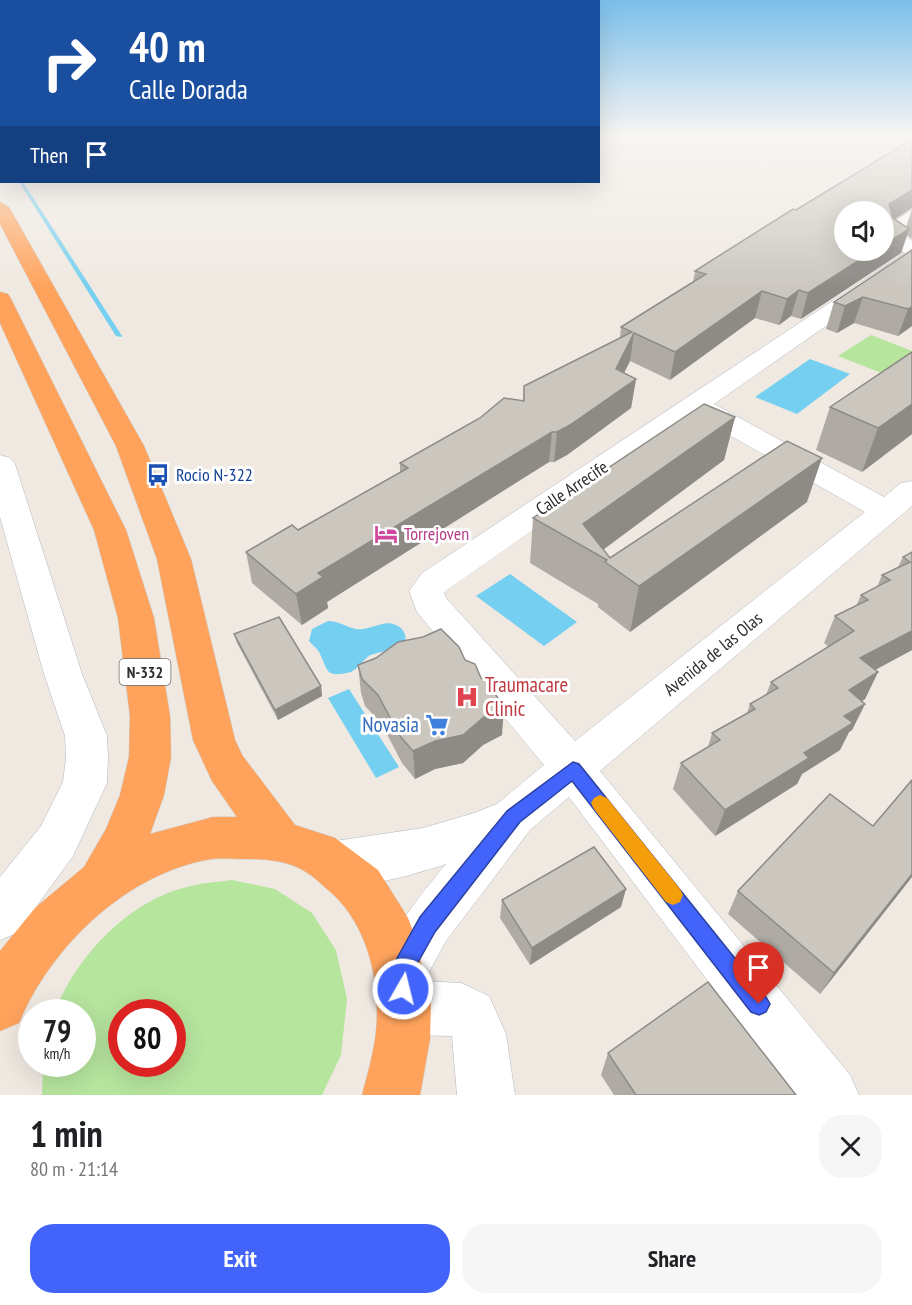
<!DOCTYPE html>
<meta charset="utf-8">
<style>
:root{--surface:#fff;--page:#f6f6f6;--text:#202124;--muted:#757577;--accent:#4264fb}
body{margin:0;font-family:"PT Sans Narrow",sans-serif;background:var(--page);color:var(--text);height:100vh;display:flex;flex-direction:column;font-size:22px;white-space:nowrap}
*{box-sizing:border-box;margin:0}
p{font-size:20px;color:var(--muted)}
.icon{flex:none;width:33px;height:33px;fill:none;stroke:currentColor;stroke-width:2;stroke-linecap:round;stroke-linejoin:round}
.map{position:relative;height:1095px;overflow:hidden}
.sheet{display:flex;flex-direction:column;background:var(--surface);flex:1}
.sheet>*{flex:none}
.guide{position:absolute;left:0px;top:0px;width:600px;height:183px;box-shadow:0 6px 24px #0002;background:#1a4fa0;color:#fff;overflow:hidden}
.fabs{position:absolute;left:834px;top:201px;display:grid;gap:12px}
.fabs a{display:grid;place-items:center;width:60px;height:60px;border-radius:50%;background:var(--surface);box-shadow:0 6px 24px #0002;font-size:30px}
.speed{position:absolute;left:18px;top:999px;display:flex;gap:12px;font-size:30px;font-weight:700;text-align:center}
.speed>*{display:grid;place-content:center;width:78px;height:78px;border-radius:50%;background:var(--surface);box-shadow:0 6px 24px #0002;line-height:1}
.speed small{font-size:15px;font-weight:400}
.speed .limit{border:9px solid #d22;background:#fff;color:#111}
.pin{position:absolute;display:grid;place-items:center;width:51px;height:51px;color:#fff;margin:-62px -26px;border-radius:50% 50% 50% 0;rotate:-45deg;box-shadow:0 0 6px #0007}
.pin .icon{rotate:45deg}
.me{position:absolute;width:66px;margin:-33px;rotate:8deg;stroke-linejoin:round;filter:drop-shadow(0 0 4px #0008)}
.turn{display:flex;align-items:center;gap:21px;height:126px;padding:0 30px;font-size:27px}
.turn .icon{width:78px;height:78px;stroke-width:2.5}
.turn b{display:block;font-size:42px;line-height:51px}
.then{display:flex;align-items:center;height:57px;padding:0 30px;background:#0003;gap:12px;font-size:22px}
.round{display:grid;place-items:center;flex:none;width:63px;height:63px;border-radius:24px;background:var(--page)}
.headline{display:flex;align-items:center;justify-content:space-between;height:102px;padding:0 30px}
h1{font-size:36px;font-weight:700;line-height:45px}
.cta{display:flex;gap:12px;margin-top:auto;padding:12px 30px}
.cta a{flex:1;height:69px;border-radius:24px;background:var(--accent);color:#fff;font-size:24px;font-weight:700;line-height:69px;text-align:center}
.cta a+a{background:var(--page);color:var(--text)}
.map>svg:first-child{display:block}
.green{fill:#b6e59e;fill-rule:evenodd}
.water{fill:#75cff0}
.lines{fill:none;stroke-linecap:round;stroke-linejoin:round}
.stream{fill:#75cff0;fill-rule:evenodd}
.street-casing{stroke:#b4b7c1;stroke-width:1}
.highway-casing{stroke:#c9c9c9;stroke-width:1}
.street{fill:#fff;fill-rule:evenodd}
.highway{fill:#ffa35c;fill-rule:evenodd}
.wall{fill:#afaba4}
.shaded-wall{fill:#8e8b86}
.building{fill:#cbc7bf;stroke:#8e8b86;stroke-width:1.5}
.route{fill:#4264fb;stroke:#2b41a3;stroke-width:1.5}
.slow{fill:#f59e0b}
.labels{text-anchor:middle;stroke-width:6;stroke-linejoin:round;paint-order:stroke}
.shield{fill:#fff;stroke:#6d6d6d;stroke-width:1.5}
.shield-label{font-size:16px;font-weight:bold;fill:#2e2e2e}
.transit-label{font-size:18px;fill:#164399;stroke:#fff;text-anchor:start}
.street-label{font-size:18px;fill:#2e2e2e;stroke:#fff}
.hotel-label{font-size:18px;fill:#b23c85;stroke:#fff;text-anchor:start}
.near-health-label{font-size:21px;fill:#be3a42;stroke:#fff;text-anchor:start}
.near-shop-label{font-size:21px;fill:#366cbe;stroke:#fff;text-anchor:end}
</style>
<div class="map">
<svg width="912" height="1095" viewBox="0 0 912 1095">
<rect width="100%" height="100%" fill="#efe9e1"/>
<!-- green -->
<path class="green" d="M871,335L912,351V385L838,356Z
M232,880L275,889L312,913L336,950L347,999L341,1055L322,1095H42L43,1064H82V1012H55C75,958 128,901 187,887C201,883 217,882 232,880ZM122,1012H172V1064H122Z"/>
<!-- water -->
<path class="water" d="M810,359L850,374L797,414L755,397Z
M510,574L577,622L544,646L476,596Z
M328,621C339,621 346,627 356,629C374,631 386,615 402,629C417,651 380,650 369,656C362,661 359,668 351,672C324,679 328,669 319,652C317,648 312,645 309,641L312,629Z
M349,689L399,767L376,778L328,698Z"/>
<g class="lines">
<!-- stream -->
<path class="stream" d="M0,147H2V151L0,150Z
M19,182H23L122,336L121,337L116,336Z"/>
<!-- street casing -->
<g class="street-casing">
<path id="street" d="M912,210V224L900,232L912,241V266L714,404L884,497L901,483L912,481V506L600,771L850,1075L859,1095H794L569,797L530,830L446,941L424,981L461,983L489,996L506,1034L515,1095H457L452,1036L405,1035L386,1027L378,1008L386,990L375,971C392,930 418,898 446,864C408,876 356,893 318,879L311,863L318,847L335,841L423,828L474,813L497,804L544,765L417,612L409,591L422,573L905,253C892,246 884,242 884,227ZM696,416L865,512L575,741L446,598L444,592Z
M0,455L10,458L15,464L82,674L107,736L108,758L107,783L73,856L17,933L0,940V877L41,826L63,782L66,758L65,736L44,674L0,517Z"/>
</g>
<!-- highway casing -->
<g class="highway-casing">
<path id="highway" d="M0,202L9,207L144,446L191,559L235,740L242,755L295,825L335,838L378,870L408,918L415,936L431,1005L430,1039L420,1095H362C369,1069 377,1042 377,1015C378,969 363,918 327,889C320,883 313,876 306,872C288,860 264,859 244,859C234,859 223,858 212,859C128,872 51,946 19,1023L0,1031V951L35,908L84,867L106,829L120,795L129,757L130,716L118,618L94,530L0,323V292L8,294L11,299L126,530L154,618L170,716L171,757L164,795L150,834L213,817H237L212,781L193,740L157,559L116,446L0,224Z"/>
</g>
<!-- street -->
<use href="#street" class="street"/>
<!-- highway -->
<use href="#highway" class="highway"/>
</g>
<!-- wall -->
<path class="wall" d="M912,135L895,219L906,227L912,209V239L907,235L901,253L801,319L791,316L779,325L755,318L670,380L630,361L624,373L636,379L631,408L567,455L554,462H549L327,602L328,608L302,625L252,583L246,552L298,530L400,472V463L480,418L523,401L524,386L620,338L621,327L693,282L695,271L904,144L906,139Z
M912,250V326L898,336L854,323L837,333L826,329L834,302Z
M912,352V434L862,472L816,450L830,407Z
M735,417L724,460L603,550L610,558L807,502L630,632L598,607V604L530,563L533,518Z
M912,552V650L875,670L878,672L865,699L862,701L865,704L852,730L849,732L840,750L802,774L797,784L715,836L673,789L681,763L708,747L712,733L747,713L750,704L766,695L771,682L829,647L824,643L835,616L856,606L861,595L877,587L882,575L898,567L903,557Z
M234,634L321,686L322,696L278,720L237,643Z
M465,660L502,735L483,745L463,763L435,769L415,779L402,763L381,723L365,706L361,693L358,665Z
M912,780V877L820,994L728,914L738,891L873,826Z
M502,900L621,907L530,965L500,918Z
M608,1053L796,1095H614L601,1075Z"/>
<!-- shaded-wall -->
<path class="shaded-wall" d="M912,190V208L884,226L889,204Z
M909,229L901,253L801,319L808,293L875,250H884V245Z
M799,290L791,316L779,325L787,299Z
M762,291L755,318L670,380L675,352Z
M863,297L854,323L837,333L845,306Z
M912,307V326L898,336L908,309Z
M634,333L630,361L613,395L636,379L631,408L567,455L554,462L557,432L616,369Z
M912,404V434L862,472L878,428Z
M735,417L724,460L597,554L583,524Z
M552,432L549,462L327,602L328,608L302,625L296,594L318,573Z
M822,458L807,502L630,632L639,586Z
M912,631V650L847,685L860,658Z
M878,672L865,699L836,717L849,690Z
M321,686L322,696L278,720L275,710Z
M865,704L852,730L849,732L840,750L802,774L797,784L715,836L725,810L804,753L844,716Z
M504,708L502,735L483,745L463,763L435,769L415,779L413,751Z
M912,874V877L820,994L834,973Z
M626,889L621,907L530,965L532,948Z"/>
<!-- building -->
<path class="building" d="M912,135V190L889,204L893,218L909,229L884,245V212H844V250H875L808,293L799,290L787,299L762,291L675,352L634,333L616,369L636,379L570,425L557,432H552L318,573L323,577L296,594L246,552L292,525L298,530L408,468L400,463L480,418L504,398L524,401V386L632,332L621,327L706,274L695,271L793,209L796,210L911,140L906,139Z
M912,250V307L908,309L863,297L845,306L834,302Z
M912,352V404L878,428L830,407Z
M704,404L735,417L583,524L610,558L787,441L822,458L639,586L605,562L607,560L533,518Z
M912,552V631L860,658L878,672L849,690L865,704L844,716L853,723L804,753L809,758L725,810L681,763L720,740L712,733L755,709L750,704L778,688L771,682L854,631L835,616L868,600L861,595L890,580L882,575L910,562L903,557Z
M279,617L321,686L275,710L234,634Z
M441,629L459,647L465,660L475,664L481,678L489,684L504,708L484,717L463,735L435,741L413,751L400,736L378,695L362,679L358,665L376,658L398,642L423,637Z
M912,780V874L834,973L738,891L830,794L873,826Z
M594,847L626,889L532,948L502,900Z
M708,982L796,1095H636L608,1053Z"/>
<!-- sky -->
<linearGradient id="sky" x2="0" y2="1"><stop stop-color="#7abfeb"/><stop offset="0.47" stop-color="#f8f5f2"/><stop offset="1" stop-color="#f8f5f2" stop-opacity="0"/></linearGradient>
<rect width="912" height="288" fill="url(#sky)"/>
<!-- route -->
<path class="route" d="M573,762L579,764L766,997L770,1004L766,1012L759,1015L751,1012L572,781L520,822L435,932L412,973L413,989L410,997L403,1000L395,997L390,971L420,917L507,811Z"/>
<!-- slow -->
<path class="slow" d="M600,795L607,798L680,889L683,895L680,902L673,905L666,902L594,809L591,803L594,798Z"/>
<!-- icons -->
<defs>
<g id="bus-bare" transform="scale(1.8)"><path d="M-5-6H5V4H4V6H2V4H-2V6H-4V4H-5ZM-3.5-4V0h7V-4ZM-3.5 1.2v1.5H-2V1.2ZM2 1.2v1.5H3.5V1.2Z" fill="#1a4fb4" stroke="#fff" stroke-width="2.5" paint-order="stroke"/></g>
<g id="hotel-bare" transform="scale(1.8)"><path d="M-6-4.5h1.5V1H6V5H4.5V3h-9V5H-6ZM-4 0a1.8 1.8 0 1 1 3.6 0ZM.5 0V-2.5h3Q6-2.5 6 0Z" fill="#d1479c" stroke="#fff" stroke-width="2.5" paint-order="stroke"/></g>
<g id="hospital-bare" transform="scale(1.8)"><path d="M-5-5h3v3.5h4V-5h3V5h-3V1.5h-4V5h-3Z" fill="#e0444e" stroke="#fff" stroke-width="2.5" paint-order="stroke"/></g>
<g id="supermarket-bare" transform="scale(1.8)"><path d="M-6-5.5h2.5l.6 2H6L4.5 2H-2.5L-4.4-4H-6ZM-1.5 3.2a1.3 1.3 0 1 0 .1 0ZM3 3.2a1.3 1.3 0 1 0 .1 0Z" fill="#3f7fe0" stroke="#fff" stroke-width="2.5" paint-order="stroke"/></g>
</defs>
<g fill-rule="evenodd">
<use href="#bus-bare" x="158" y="475"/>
<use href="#hotel-bare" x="386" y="534"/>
<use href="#hospital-bare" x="467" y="697"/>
<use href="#supermarket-bare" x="437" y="725"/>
</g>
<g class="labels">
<!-- shield labels -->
<rect class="shield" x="119.5" y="659" width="51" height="26" rx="4.5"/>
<g class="shield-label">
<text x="145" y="678">N-332</text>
</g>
<!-- transit labels -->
<g class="transit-label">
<text x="176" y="481">Rocio N-322</text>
</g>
<!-- street labels -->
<g class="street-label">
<text transform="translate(572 488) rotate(-34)" y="6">Calle Arrecife</text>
<text transform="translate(713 654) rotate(-39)" y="6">Avenida de las Olas</text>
</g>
<!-- hotel labels -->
<g class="hotel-label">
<text x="404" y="540">Torrejoven</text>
</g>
<!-- near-health labels -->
<g class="near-health-label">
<text x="485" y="692">Traumacare<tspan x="485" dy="24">Clinic</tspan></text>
</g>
<!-- near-shop labels -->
<g class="near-shop-label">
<text x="419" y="732">Novasia</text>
</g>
</g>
</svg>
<div class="fabs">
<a><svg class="icon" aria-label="sound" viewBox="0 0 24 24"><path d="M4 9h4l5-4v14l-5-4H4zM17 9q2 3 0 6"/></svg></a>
</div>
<div class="speed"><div>79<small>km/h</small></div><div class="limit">80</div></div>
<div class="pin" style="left:759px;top:1004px;background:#d93025"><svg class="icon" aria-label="arrive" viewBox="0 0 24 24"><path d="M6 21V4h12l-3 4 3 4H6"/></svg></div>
<svg class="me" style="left:403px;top:989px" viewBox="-20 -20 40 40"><circle r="17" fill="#4264fb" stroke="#fff" stroke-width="3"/><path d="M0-11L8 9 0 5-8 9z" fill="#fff"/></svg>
<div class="guide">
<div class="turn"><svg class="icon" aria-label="right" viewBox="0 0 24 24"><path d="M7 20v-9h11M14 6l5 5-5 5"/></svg><div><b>40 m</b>Calle Dorada</div></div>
<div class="then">Then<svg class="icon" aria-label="arrive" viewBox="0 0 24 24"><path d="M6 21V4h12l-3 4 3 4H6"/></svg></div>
</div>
</div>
<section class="sheet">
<div class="headline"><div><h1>1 min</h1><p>80 m · 21:14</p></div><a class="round"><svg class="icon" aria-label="close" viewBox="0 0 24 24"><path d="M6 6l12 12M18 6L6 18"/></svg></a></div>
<div class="cta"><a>Exit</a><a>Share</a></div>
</section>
